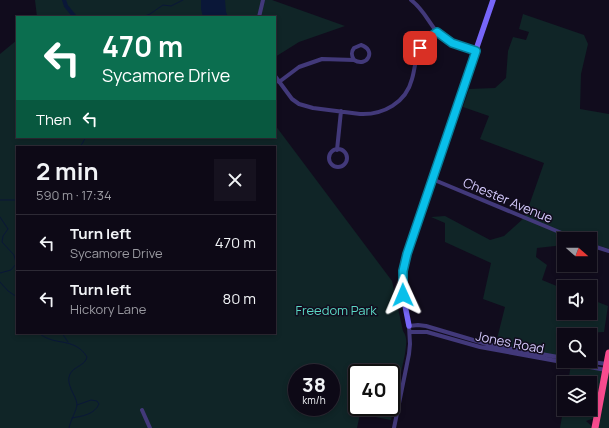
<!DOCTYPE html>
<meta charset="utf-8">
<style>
:root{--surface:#0d0916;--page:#16121f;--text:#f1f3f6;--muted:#9a9aa1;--line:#2d2a35}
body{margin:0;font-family:Manrope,sans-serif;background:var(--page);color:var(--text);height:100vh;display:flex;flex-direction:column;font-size:15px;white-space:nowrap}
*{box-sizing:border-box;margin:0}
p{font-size:13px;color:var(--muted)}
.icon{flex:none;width:22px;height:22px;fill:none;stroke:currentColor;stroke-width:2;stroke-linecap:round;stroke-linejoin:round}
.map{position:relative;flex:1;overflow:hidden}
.panel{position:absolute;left:16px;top:146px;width:260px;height:188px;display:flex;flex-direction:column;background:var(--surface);border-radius:0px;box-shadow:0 2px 6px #0003,0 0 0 1px var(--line)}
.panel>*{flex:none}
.hud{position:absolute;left:16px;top:16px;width:260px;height:122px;border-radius:0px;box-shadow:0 2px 6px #0003,0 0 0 1px var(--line);background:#0b6e4f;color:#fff;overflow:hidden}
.needle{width:26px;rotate:110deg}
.buttons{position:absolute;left:557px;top:232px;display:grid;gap:8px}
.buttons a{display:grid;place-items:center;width:40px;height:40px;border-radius:0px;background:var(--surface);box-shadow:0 2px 6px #0003,0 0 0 1px var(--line);font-size:20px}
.speed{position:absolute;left:288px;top:364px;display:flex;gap:8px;font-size:20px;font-weight:700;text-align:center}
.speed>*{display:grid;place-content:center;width:52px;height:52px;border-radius:50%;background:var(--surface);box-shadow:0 2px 6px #0003,0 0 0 1px var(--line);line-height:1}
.speed small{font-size:10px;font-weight:400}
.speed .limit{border:2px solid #111;border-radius:6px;background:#fff;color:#111}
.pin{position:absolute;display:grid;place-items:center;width:34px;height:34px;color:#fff;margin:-17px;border-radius:8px;box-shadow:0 2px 6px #0006}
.me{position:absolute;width:44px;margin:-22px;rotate:359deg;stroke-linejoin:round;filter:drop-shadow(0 0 3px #0008)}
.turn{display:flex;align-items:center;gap:14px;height:84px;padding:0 20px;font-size:18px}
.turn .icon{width:52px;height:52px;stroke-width:2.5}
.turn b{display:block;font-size:28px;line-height:34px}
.then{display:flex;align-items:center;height:38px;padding:0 20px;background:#0003;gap:8px;font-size:15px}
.round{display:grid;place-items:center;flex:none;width:42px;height:42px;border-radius:0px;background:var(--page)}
.summary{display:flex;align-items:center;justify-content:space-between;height:68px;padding:0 20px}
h1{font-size:24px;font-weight:700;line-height:30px}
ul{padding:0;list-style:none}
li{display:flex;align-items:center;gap:12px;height:56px;padding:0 20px;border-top:1px solid var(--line)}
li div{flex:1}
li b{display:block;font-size:15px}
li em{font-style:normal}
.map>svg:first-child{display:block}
.green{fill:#102527;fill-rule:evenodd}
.water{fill:#0a1738}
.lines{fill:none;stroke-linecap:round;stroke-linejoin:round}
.stream{stroke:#0a1738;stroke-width:1}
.canal{stroke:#0a1738;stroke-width:4}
.street{stroke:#42397a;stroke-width:4}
.secondary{stroke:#7766f9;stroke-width:5.5}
.highway{stroke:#f84b8e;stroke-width:7}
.route-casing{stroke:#067c98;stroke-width:10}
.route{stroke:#09bfea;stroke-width:7}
.labels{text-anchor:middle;stroke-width:3;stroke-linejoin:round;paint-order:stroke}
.street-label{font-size:13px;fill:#d5cafd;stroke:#110c1d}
.park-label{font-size:13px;fill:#5bd9c5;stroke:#110c1d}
</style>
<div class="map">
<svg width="609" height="428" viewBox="0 0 609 428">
<rect width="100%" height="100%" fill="#110c1d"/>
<!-- green -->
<path class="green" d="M35,0H272L345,26L299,42L275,57V17H37Z
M523,14L584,35L588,44L581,74L580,109L609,114V249L590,243V239H564V245L537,248L536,257L547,265L542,280L564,289V313H590V299L608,306L604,332L584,333L583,335H564V360L495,347L505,307L483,299L491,263L445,242V223L431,217L445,216L490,240L504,236L525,217L544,163L480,139L489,116L463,107L469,89L495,88L506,78L508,51L513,37L526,40L529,32L519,29Z
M17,40V137H275V125L392,281L403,331C408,338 406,345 405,354L391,420L360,414L357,428H0V54ZM17,147H275V333H17ZM297,373H331V407H297ZM357,373H391V407H357Z
M571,364L609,370V428H595L597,417L586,421L594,428H560L564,405V409H590V383H568Z"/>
<!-- water -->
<path class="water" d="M201,0H225L226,12L228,17H203L201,9Z"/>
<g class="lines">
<!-- stream -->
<path class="stream" d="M142,17L150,14L163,5L171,6L183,0
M79,147L82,144L86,137
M0,200H17
M0,217L8,229L3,236L2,242L14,255L16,263
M0,273L11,270L16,264
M0,282L8,291L17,297
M39,333C54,347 74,336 87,357C85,366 74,366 70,374C65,384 76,395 77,404C77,410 70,421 69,428
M62,333L68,342
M72,418C82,416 94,415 99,404L97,401L91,400L77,405"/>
<!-- canal -->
<path class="canal" d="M64,0L66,6L75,17"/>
<!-- street -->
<path class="street" d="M411,0C423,9 428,21 437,32C447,43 462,46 476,51
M259,17L263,0
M275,76L292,99L299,104L313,108L360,114C383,115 406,103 412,79C415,69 415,58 420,49C423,41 430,37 437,31
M279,82L299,67L322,59L354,60C367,68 377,50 361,45L354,48C351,52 351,55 354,60
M329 158a9 9 0 1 1 18 0a9 9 0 1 1-18 0Z
M337,150L341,111
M432,179L576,239
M590,245L609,251
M410,332H427L480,347L606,370
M584,361L607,364
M142,410L150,428
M394,428L409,354L410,344L409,326L418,325L426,326L490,345L564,358"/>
<!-- secondary -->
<path class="secondary" d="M409,326L403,295L402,279L404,262L417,222L493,0"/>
<!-- highway -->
<path class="highway" d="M595,428L609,353"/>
</g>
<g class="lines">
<!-- route casing -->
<g class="route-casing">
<path id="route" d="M403,295V271L407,254L476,51L452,43L437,32L426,40L420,48"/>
</g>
<!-- route -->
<use href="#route" class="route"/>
</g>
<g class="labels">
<!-- street labels -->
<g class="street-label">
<text transform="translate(508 200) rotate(23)" y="5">Chester Avenue</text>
<text transform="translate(510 342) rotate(11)" y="5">Jones Road</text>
</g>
<!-- park labels -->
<g class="park-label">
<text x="336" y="315">Freedom Park</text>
</g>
</g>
</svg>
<div class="buttons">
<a><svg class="needle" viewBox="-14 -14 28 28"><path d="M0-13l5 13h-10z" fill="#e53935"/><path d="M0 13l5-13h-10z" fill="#9a9aa1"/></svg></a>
<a><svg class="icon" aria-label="sound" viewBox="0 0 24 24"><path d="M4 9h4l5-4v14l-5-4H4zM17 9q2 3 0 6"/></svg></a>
<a><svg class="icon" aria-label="search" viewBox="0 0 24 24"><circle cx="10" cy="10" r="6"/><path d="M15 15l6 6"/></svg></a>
<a><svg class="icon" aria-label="layers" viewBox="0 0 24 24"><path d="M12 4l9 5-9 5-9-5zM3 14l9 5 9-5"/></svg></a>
</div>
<div class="speed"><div>38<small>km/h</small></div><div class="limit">40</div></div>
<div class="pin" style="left:420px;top:48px;background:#d93025"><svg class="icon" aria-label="arrive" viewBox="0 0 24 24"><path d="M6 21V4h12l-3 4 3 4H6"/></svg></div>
<svg class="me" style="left:403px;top:295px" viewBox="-20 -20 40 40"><path d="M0-17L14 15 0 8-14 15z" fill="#09bfea" stroke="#fff" stroke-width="4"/></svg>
<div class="hud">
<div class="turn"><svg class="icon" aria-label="left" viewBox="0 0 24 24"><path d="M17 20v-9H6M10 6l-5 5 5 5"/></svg><div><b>470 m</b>Sycamore Drive</div></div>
<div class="then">Then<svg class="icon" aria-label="left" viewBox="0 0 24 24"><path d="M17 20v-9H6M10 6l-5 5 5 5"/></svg></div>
</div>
<section class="panel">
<div class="summary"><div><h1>2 min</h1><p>590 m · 17:34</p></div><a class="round"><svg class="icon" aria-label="close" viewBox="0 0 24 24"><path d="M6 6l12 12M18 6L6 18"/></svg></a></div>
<ul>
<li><svg class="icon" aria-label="left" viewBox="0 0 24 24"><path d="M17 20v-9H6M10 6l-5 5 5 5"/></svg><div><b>Turn left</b><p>Sycamore Drive</p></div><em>470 m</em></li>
<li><svg class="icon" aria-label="left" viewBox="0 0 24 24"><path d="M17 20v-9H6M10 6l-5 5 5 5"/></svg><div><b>Turn left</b><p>Hickory Lane</p></div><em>80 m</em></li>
</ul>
</section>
</div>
